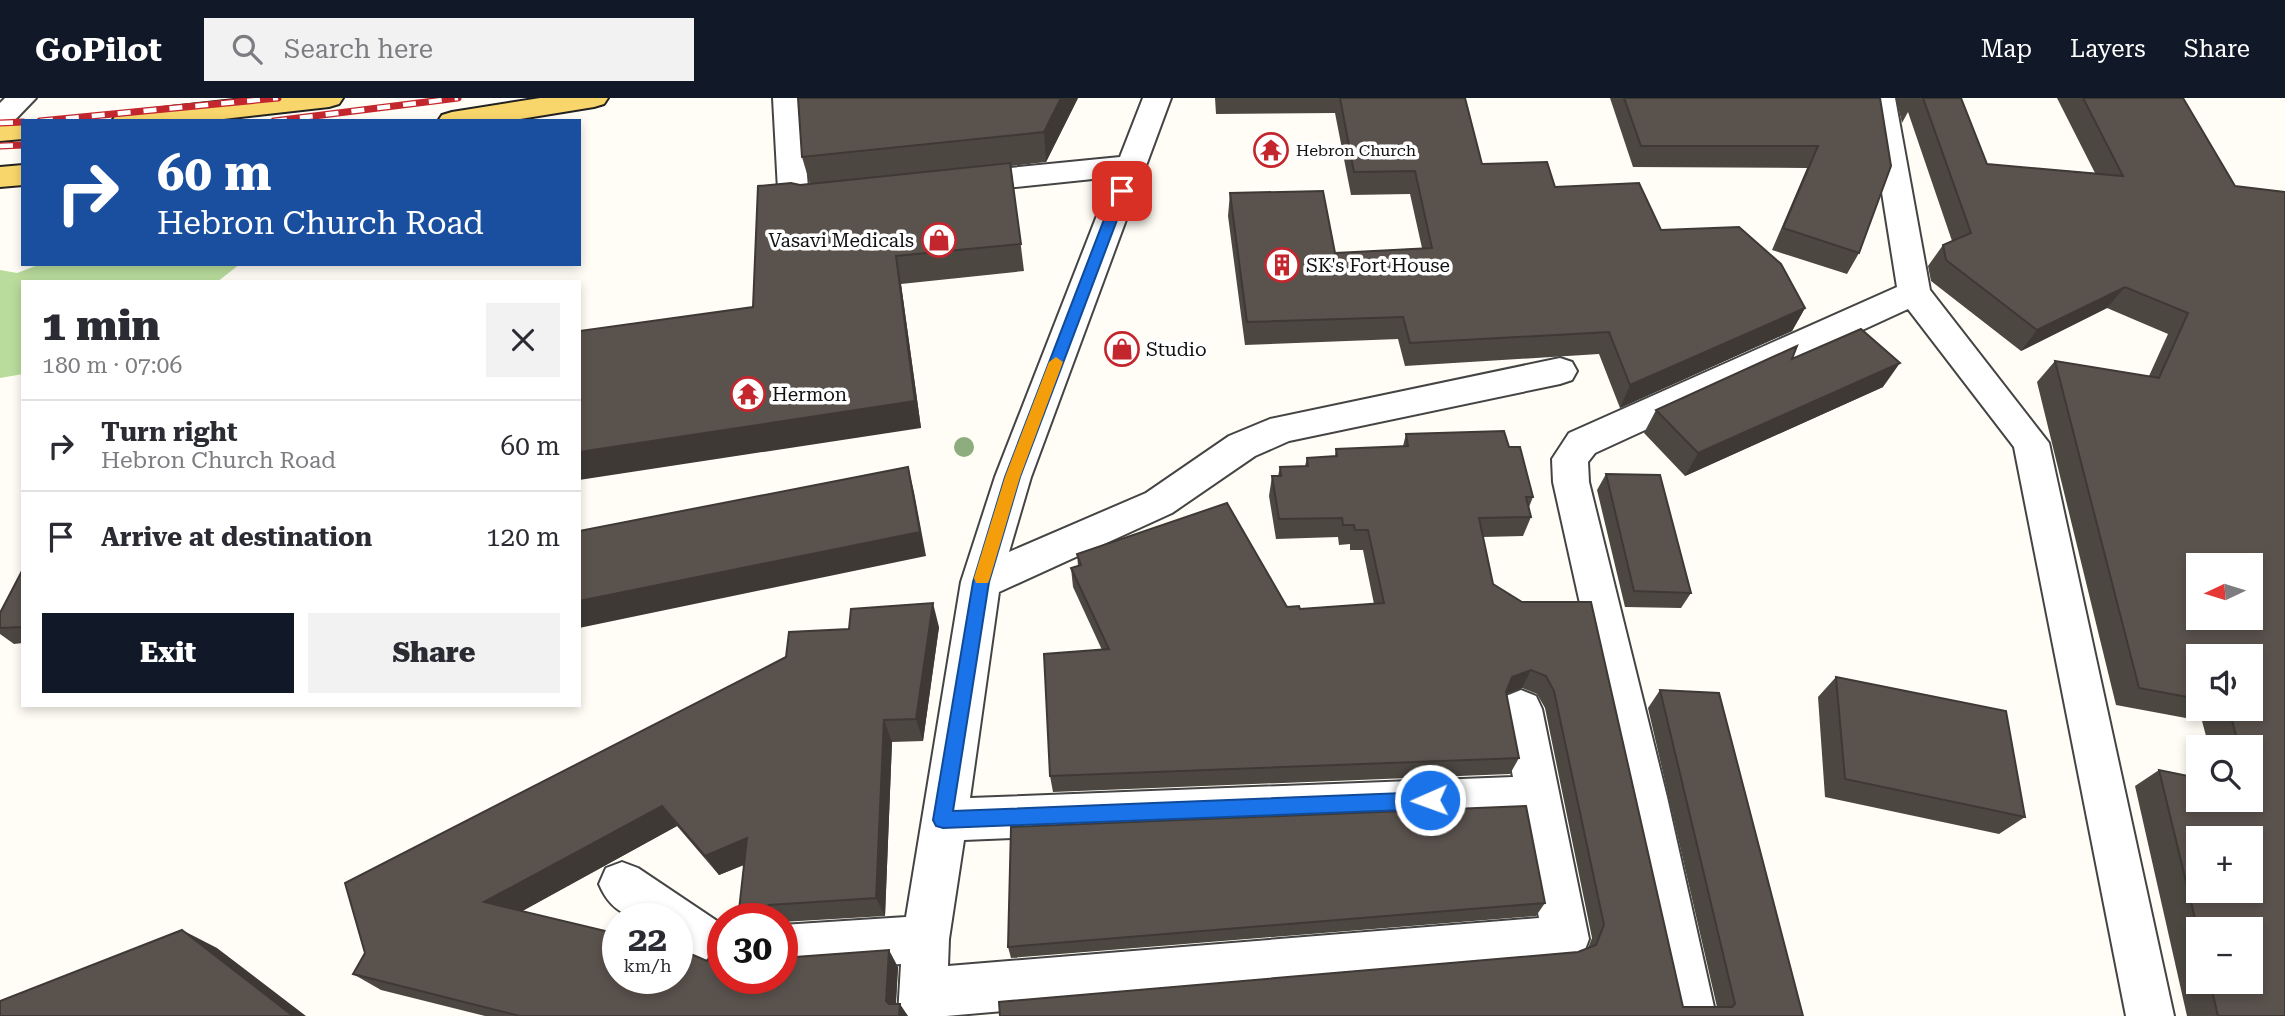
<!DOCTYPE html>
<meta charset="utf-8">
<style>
:root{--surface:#fff;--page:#f2f2f3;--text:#2b2b33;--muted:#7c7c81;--line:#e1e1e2;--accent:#111827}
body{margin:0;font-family:"Roboto Serif",serif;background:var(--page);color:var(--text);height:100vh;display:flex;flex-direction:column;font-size:26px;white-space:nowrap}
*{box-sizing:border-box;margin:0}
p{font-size:23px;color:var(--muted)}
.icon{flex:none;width:38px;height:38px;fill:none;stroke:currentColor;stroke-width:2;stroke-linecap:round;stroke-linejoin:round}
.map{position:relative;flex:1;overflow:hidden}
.details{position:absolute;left:21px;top:182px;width:560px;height:427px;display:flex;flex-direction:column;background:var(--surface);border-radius:0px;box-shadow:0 4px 10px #0003}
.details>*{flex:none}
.guide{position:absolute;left:21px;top:21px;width:560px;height:147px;border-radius:0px;box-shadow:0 4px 10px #0003;background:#1a4fa0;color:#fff;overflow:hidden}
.needle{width:46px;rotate:266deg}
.fabs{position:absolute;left:2186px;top:455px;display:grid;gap:14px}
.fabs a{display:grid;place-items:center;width:77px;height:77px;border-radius:0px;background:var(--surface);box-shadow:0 4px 10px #0003;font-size:35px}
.speed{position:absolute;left:602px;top:805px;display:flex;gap:14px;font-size:35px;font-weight:700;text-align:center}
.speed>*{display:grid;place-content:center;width:91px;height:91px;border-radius:50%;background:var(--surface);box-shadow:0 4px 10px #0003;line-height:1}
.speed small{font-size:18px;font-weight:400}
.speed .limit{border:10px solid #d22;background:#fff;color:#111}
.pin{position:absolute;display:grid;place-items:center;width:60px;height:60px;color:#fff;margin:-30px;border-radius:14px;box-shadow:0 4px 10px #0006}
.me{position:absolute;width:77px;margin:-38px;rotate:268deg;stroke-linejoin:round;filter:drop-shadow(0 0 5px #0008)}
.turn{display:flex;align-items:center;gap:24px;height:147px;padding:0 21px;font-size:32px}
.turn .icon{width:91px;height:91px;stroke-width:2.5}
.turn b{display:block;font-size:49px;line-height:60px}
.round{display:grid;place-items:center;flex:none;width:74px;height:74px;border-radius:0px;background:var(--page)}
.head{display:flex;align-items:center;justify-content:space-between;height:119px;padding:0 21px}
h1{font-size:42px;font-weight:800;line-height:52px}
.cta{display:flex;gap:14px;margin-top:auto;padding:14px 21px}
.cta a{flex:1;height:80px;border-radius:0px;background:var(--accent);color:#fff;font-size:28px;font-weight:800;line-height:80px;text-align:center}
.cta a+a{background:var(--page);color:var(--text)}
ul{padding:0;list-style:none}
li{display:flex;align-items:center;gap:21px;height:91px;padding:0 21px;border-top:2px solid var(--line)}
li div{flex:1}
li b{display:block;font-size:26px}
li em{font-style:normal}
header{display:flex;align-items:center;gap:42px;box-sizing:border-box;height:98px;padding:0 35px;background:var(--accent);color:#fff}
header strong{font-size:33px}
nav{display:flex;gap:38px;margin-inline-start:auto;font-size:24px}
.search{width:490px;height:63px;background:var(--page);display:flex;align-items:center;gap:18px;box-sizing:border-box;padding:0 24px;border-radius:0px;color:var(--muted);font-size:26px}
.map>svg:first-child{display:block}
.forest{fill:#b9dc9c}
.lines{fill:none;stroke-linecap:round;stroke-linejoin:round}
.minor-casing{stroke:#444;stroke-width:4}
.major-casing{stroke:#222;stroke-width:4}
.minor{fill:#fff;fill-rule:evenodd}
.major{fill:#f9d66b;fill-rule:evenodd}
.rail-casing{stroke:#c4262e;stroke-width:7}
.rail{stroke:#fff;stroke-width:4.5;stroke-dasharray:13;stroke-linecap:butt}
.tree{fill:#8dad7f}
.wall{fill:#4d4742;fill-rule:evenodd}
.shaded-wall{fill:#3f3936}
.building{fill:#5a524d;stroke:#3f3936;stroke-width:2;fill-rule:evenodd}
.route{fill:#1a73e8;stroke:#114b97;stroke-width:2}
.slow{fill:#f59e0b}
.labels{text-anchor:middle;stroke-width:7;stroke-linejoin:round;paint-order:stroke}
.far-poi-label{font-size:16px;fill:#111;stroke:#fff;text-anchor:start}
.poi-label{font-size:19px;fill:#111;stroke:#fff;text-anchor:start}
</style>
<header>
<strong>GoPilot</strong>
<div class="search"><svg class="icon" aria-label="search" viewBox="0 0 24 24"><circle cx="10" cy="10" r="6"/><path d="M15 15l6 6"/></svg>Search here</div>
<nav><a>Map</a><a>Layers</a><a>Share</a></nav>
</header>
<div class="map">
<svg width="2285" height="918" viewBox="0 0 2285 918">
<rect width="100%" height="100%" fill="#fffdf5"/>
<!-- forest -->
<path class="forest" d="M41,166H240L217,184H23V276L0,280V172L17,175Z"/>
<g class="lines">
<!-- minor casing -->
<g class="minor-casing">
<path id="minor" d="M5,0H36L10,27L0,30V5Z
M773,0H801L808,90L833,89L844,92L848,99L844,106L796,110L785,107L778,92Z
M1143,0H1171L1031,379L1009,454L1146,395L1229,338L1270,321L1560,260L1572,264L1577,273L1572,282L1560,286L1289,343L1255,358L1172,415L999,494L970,700L1513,679L1500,611L1506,598L1521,592L1536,598L1542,611L1589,841L1583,857L1566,864L946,918H898L901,866L782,875V827L906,819L961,484L995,379L1112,79L959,95L948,92L944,85L948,78L959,75L1120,59ZM1520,719L1539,820L948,868L949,841L964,742Z
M1867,0H1895L1930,192L2049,345L2174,918H2126L2014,349L1908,211L1595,355L1588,364L1589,384L1667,699L1716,918H1668L1623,699L1553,384L1552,361L1569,335L1897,189Z
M622,764L638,770L723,827V877L706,871L677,851V821C642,821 615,824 599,786L606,770Z"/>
</g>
<!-- major casing -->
<g class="major-casing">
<path id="major" d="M252,0H343L339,6L329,9L206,23H112L116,17L126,14Z
M540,0H608L604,6L594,9L508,23H438L442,17L452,14Z
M23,23V41L0,43V25Z
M23,67V87L0,89V69Z"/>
</g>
<!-- minor -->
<use href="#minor" class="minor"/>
<!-- major -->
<use href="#major" class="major"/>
<!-- rail casing -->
<g class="rail-casing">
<path id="rail" d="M40,23L278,0
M274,23L458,0
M0,25L23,24
M0,48L23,47"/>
</g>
<!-- rail -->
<use href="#rail" class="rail"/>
</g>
<!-- trees -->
<circle class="tree" cx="964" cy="349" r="10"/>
<!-- wall -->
<path class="wall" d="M1078,0L1046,64L1011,68L1024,173L901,186L921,330L753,209L800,87L810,86L802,59Z
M1215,0H1465L1482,66L1555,89L1661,132L1805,210L1792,233L1620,310L1599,256L1405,268L1398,241L1245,247L1228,118L1230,95L1335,155L1422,150L1410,96L1351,97L1335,15L1216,16Z
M1610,0H1880L1859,155L1847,176L1772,152L1807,70L1633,69Z
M1896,0H1961L1987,66L2095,75L2057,0H2183L2285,918H2187L2135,688L2159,672L2250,702V649H2209L2202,623L2116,607L2037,284L2055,263L2149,278L2168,236L2107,210L2021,253L1931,183L1928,168L1943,147L1952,143L1908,14L1902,25ZM2198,558L2250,611H2198ZM2198,831L2250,884H2198Z
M1792,261L1883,289L1685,378L1644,335L1656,312Z
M1406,336L1509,349L1533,399L1529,409L1531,419L1523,438L1483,439L1493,486L1522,504L1683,909H1717L1648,610L1660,592L1803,918H1000L1578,854L1588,850L1592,840L1545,610L1537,596L1522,590L1506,596L1519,660L1510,676L1053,694L1050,678L1102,552L1073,489L1071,470L1078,468L1077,456L1300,511L1374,506L1363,452H1350V446L1339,447L1338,439L1276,441L1269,398L1272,378H1278L1280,369L1305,368L1307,360L1335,358L1336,351L1403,348Z
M1606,376L1691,495L1681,510L1625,509L1597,392Z
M23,471V545L14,546L0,536V515Z
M939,529L923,643L892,644L885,818L782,824V821H738L744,767L719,777L677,728L522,813L723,880L898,869L896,906L908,918H485L381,892L353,876L786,559Z
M1836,579L2025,719L1999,736L1825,699L1818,599Z
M1545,805L1536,818L1011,860L1008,849Z"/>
<!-- shaded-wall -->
<path class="shaded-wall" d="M1061,0H1078L1046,64L1044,34Z
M896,158L901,186L921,330L579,382V354Z
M2125,189L2107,210L2021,253L2037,232Z
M1805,210L1792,233L1620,310L1630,287Z
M1900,265L1883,289L1685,378L1698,355Z
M908,369L914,394L926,458L579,530V503Z
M933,505L939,529L923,643L916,621Z
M1531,572L1522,590L1504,597L1512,579Z
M884,622L892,644L885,818L876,800Z
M662,708L677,728L506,822L484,804Z
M747,740L760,760L719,777L705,758Z
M769,807L779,821H766V809Z
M182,832L217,850L306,918H293Z
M889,852L898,869L895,918L886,903Z
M900,906L908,918H899Z"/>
<!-- building -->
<path class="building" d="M798,0H1061L1044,34L802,59Z
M1340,0H1465L1482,66L1547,64L1555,89L1639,85L1661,132L1739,129L1781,166L1805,210L1630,287L1609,234L1410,245L1403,219L1247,224L1230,95L1323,93L1335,155L1432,150L1415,73L1354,74Z
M1624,0H1880L1891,68L1859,155L1783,130L1818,48H1641Z
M1923,0H1961L1987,66L2123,78L2083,0H2183L2235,88L2285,94V918H2218L2210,884H2250V831H2198V833L2159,672L2198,680V702H2250V649H2239L2229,611H2250V558H2198V601L2139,590L2055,263L2159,280L2188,215L2125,189L2037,232L1946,162L1943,147L1971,135ZM2198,467H2250V520H2198ZM2198,740H2250V793H2198Z
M1010,65L1021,146L896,158L915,303L579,354V233L753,209L758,88L791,85L800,87Z
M1861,231L1900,265L1698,355L1656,312L1797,248L1792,261Z
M1504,333L1509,349H1520L1533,399H1526L1531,419L1479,420L1493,486L1522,504H1591L1683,909H1732L1735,906L1660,592L1719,595L1803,918H1000L999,904L1578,854L1596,847L1604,827L1554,593L1546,578L1531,572L1512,579L1506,594L1519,660L1050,678L1044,556L1109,551L1071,470L1081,467L1077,456L1227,405L1287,509L1299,508L1300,511L1384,505L1368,432H1355L1354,427H1343L1342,420L1279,421L1272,378H1281L1280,369L1308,368L1307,360L1337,358L1336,351L1408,348L1406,336Z
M908,369L920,434L579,503V433Z
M1606,376L1660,377L1691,495L1634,493Z
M23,471V529L0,530V515Z
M933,505L916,621L884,622L876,800L769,807L766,809V821H738L747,740L705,758L662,708L484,804L618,836V880H677V850L707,863L710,858L723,861V880H782V860L889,852L886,903L889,906H900L899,918H520L353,876L365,855L345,785L786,559L789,534L849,531L851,511Z
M1836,579L2006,613L2025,719L1845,681Z
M1526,708L1545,805L1008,849L1011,729Z
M182,832L293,918H0V903Z"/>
<!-- route -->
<path class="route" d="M1122,89L1128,93L1020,379L989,484L953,713L1430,694L1436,696L1439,702L1436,708L1430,711L943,730L936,728L933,722L973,484L1005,379L1115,93Z"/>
<!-- slow -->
<path class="slow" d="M1056,259L1063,264L1020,379L990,480L988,485H976L974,480L1005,379L1049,264Z"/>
<!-- icons -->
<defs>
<g id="temple-ring" transform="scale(1.75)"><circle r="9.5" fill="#fff" stroke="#c4262e" stroke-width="1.5"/><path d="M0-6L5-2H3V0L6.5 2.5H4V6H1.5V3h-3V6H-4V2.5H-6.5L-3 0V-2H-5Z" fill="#c4262e"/></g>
<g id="shop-ring" transform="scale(1.75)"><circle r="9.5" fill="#fff" stroke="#c4262e" stroke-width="1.5"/><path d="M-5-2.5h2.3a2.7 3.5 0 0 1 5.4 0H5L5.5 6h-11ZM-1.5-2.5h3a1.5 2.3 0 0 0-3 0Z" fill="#c4262e"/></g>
<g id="building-ring" transform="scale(1.75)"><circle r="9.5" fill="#fff" stroke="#c4262e" stroke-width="1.5"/><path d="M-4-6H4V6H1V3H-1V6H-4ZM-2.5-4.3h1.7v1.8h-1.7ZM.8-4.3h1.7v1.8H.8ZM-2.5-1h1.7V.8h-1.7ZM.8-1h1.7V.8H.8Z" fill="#c4262e"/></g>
</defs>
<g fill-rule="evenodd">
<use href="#temple-ring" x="1271" y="52"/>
<use href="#shop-ring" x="939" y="142"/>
<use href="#building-ring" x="1282" y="167"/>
<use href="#shop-ring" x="1122" y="251"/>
<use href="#temple-ring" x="748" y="296"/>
</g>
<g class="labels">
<!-- far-poi labels -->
<g class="far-poi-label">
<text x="1296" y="58">Hebron Church</text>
</g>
<!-- poi labels -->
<g class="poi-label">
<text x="914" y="149" text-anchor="end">Vasavi Medicals</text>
<text x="1306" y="174">SK's Fort House</text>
<text x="1146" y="258">Studio</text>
<text x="772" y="303">Hermon</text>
</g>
</g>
</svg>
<div class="fabs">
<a><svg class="needle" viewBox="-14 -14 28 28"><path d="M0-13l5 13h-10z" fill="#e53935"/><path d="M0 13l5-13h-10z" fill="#7c7c81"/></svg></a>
<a><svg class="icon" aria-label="sound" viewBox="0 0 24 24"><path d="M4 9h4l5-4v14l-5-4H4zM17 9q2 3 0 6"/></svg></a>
<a><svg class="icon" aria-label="search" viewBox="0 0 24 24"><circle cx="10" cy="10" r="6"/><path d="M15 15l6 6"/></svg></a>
<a>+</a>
<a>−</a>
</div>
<div class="speed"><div>22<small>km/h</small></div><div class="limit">30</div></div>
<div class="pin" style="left:1122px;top:93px;background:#d93025"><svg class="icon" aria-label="arrive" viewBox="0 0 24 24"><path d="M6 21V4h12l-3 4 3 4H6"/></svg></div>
<svg class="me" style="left:1430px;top:702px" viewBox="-20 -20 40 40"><circle r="17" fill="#1a73e8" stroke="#fff" stroke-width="3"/><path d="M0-11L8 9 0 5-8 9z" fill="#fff"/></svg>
<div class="guide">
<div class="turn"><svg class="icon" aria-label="right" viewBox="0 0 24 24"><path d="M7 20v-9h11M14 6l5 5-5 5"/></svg><div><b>60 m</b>Hebron Church Road</div></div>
</div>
<section class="details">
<div class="head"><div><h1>1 min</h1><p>180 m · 07:06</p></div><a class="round"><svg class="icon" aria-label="close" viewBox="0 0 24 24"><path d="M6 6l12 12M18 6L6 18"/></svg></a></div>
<ul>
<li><svg class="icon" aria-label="right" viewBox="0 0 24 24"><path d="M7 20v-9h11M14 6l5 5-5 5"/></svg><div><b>Turn right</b><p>Hebron Church Road</p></div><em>60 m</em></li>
<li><svg class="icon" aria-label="arrive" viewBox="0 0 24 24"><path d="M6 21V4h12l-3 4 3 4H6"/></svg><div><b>Arrive at destination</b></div><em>120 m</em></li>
</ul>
<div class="cta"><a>Exit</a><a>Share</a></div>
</section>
</div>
